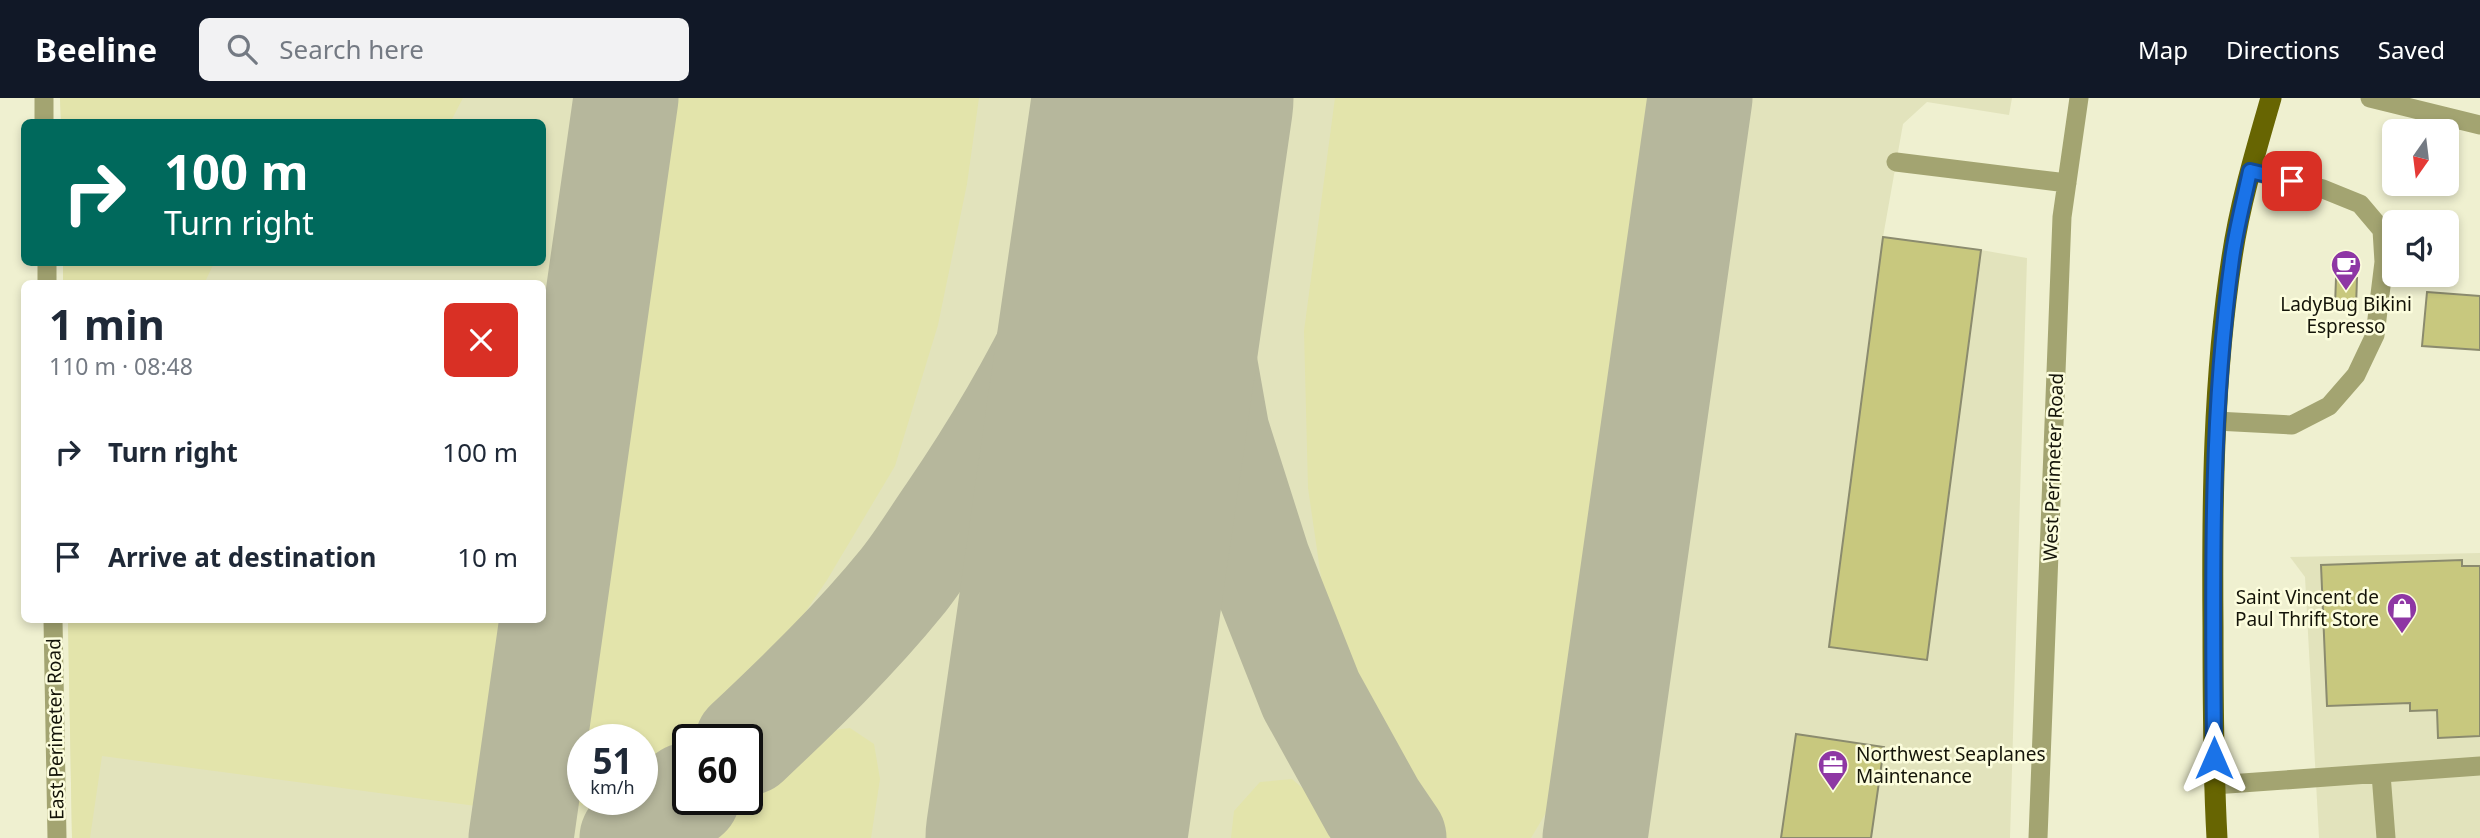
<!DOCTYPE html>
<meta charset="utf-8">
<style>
:root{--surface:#fff;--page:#f2f2f3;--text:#1f2937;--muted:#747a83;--accent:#111827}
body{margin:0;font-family:"Noto Sans",sans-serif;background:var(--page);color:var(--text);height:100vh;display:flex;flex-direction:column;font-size:26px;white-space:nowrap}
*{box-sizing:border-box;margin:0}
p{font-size:23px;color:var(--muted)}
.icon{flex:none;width:38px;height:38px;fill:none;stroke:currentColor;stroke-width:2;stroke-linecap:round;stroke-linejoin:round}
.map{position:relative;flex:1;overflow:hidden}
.drawer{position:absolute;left:21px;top:182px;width:525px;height:343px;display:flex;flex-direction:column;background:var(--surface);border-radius:10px;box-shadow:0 4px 10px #0003}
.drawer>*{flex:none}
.top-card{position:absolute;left:21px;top:21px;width:525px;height:147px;border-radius:10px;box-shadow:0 4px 10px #0003;background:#00695c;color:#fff;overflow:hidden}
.needle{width:46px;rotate:194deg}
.fabs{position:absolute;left:2382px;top:21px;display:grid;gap:14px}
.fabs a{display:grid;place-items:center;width:77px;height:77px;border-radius:10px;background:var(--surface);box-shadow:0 4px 10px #0003;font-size:35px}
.speed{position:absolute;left:567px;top:626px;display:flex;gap:14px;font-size:35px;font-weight:700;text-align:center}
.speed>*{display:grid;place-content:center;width:91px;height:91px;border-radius:50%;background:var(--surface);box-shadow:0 4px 10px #0003;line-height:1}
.speed small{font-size:18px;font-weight:400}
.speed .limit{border:4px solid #111;border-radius:10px;background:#fff;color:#111}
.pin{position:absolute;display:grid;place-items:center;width:60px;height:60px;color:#fff;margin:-30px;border-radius:14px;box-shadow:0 4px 10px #0006}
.me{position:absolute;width:77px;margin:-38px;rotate:0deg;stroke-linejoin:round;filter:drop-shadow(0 0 5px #0008)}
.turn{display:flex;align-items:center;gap:24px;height:147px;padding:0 28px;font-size:32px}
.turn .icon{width:91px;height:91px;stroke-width:2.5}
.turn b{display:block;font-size:49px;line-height:60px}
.round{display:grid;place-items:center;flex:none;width:74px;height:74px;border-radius:10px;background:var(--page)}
.headline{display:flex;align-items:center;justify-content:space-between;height:119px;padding:0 28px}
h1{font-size:42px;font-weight:700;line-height:52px}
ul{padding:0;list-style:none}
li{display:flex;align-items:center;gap:21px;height:105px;padding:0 28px}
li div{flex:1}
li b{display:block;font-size:26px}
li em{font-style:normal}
header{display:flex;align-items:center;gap:42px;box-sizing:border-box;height:98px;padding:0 35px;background:var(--accent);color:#fff}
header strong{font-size:33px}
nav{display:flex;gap:38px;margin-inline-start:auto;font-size:24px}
.search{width:490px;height:63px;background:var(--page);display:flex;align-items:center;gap:18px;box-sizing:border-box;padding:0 24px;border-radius:10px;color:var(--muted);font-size:26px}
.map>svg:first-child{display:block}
.built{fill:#e2e3bc;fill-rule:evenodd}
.green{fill:#e3e4ab}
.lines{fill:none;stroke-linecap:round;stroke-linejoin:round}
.taxiway{stroke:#b6b79c;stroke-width:105}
.runway{stroke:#b6b79c;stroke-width:261}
.building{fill:#c8c87e;stroke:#8b8b6e;stroke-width:2}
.lane{stroke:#a3a471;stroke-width:19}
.primary{stroke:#676502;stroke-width:21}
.route-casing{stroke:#114b97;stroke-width:18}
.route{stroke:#1a73e8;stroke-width:12}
.labels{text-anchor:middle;stroke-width:5;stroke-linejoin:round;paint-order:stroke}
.poi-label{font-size:19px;fill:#141409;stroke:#fcfddd}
.street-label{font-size:19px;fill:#141409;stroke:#fcfddd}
</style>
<header>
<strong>Beeline</strong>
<div class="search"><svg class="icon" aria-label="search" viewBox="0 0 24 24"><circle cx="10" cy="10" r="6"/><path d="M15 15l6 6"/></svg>Search here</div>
<nav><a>Map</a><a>Directions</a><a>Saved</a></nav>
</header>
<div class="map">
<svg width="2480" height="740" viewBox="0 0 2480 740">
<rect width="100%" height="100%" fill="#eff0d0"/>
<!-- built -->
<path class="built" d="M60,0H2012L2009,17L1927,4L1903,26L1883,139L1981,152L2027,160L2010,740H72L68,522H542V186H63V165L542,164V24H61ZM583,642H642V702H583ZM688,642H747V702H688Z
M2480,455V740H2319L2305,479L2290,459Z"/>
<!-- green -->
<path class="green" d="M60,0H463L452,21L446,24H61Z
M659,0H979L967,86L938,227L895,368L827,482L761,580L642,676V642H583V702H611L572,709L558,668Z
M1335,0H1652L1550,708L1531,740H1433L1401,697L1353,596L1323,493L1308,390L1304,233Z
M63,165V164L214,165L204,186L63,185Z
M546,271L556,274L543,366L542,281Z
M68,522H519L491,710L102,658L90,740H72Z
M850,630L874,646L880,681L871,740H687L733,702H747V689L809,635Z
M1292,681L1322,707L1344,740H1231L1234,713L1260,684Z"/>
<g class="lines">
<!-- taxiway -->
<path class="taxiway" d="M1178,0V27L1190,182L1217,334L1258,463L1311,597L1373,709L1394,740
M747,645C801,594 855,542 902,484C919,463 934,438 950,415C1037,288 1106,148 1147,0
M521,740L626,0
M632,740L688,697
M1595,740L1700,0"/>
<!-- runway -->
<path class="runway" d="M1056,740L1163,0"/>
</g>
<!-- building -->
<path class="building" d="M1883,139L1981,152L1927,562L1829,549Z
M2336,180H2357L2356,209L2335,208Z
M2427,194L2480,198V252L2422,248Z
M2462,462V468H2480V638L2438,640L2437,612L2410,613V605L2327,608L2321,467Z
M1796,636L1884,649L1871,740H1781Z"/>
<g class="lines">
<!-- lane -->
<path class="lane" d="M44,0V24
M2370,0L2480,27
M1896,64L2067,85
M47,164V186
M2216,323L2292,327L2329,308L2356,277L2375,237L2384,164L2382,132L2360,106L2323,91L2251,73
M53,522L57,740
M2381,676L2386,740
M2214,687L2480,668
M2038,740L2062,119L2079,0"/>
<!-- primary -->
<path class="primary" d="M2217,740C2213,670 2213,599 2213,529C2212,405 2213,281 2232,159C2240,105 2256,52 2271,0"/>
</g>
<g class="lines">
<!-- route casing -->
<g class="route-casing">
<path id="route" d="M2214,660C2213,493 2209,327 2232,161C2236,131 2244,102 2250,73L2292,83"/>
</g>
<!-- route -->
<use href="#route" class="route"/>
</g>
<!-- icons -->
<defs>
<g id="cafe-pin" transform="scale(1.575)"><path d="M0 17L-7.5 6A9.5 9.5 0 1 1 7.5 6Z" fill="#8e37a4" stroke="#fcfddd"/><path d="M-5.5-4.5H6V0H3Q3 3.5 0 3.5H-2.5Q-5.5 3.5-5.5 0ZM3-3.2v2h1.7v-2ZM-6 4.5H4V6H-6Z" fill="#fff"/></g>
<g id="shop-pin" transform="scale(1.575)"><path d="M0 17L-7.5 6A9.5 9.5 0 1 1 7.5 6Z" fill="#8e37a4" stroke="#fcfddd"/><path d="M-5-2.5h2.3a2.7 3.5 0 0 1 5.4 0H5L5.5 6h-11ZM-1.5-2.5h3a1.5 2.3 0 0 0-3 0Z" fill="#fff"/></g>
<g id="office-pin" transform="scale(1.575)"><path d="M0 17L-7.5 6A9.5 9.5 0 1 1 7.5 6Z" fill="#8e37a4" stroke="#fcfddd"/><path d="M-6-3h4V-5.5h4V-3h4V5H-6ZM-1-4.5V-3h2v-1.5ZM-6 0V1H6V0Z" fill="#fff"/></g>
</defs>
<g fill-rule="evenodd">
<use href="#cafe-pin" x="2346" y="167"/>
<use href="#shop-pin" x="2402" y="510"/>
<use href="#office-pin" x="1833" y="667"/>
</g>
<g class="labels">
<!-- poi labels -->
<g class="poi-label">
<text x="2346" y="213">LadyBug Bikini<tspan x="2346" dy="22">Espresso</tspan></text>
<text x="2379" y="506" text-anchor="end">Saint Vincent de<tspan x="2379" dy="22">Paul Thrift Store</tspan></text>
<text x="1856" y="663" text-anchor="start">Northwest Seaplanes<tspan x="1856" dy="22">Maintenance</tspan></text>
</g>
<!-- street labels -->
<g class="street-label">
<text transform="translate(2053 369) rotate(-88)" y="7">West Perimeter Road</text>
<text transform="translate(55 631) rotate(-91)" y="7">East Perimeter Road</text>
</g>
</g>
</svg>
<div class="fabs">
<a><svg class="needle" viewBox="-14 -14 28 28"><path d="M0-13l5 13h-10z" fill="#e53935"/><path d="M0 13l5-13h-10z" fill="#747a83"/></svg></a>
<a><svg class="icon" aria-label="sound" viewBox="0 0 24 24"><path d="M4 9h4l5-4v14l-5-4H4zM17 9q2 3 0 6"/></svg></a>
</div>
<div class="speed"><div>51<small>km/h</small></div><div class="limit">60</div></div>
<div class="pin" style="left:2292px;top:83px;background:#d93025"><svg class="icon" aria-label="arrive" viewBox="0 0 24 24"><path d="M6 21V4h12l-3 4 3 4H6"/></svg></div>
<svg class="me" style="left:2214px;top:660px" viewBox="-20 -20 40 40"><path d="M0-17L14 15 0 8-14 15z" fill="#1a73e8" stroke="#fff" stroke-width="4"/></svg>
<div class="top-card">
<div class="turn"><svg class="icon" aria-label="right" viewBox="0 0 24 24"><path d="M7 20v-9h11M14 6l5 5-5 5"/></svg><div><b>100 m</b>Turn right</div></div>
</div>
<section class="drawer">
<div class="headline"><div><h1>1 min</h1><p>110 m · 08:48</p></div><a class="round" style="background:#d93025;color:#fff"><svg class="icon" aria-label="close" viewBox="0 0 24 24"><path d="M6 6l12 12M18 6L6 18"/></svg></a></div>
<ul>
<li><svg class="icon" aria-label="right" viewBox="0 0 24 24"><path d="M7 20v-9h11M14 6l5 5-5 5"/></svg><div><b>Turn right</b></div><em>100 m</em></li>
<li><svg class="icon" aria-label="arrive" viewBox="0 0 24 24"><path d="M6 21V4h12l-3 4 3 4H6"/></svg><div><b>Arrive at destination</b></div><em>10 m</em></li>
</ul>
</section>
</div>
